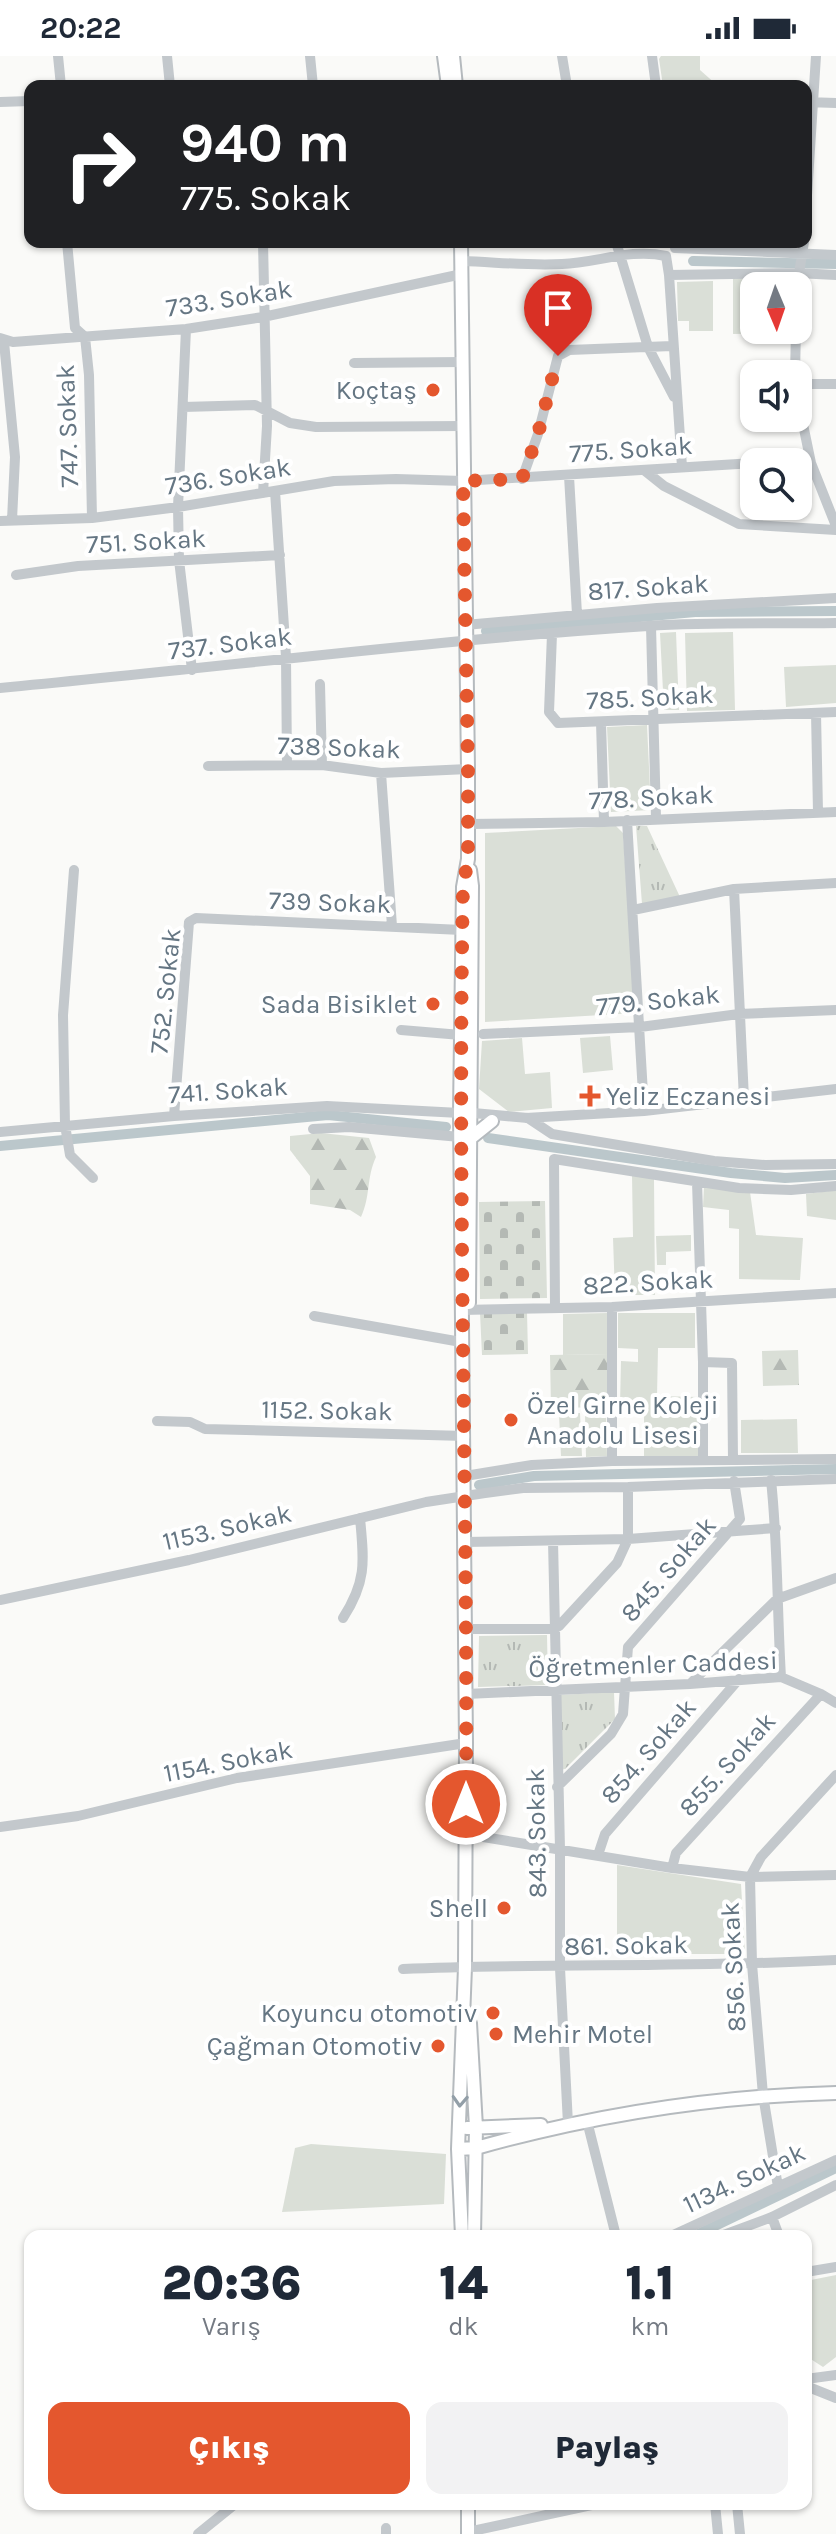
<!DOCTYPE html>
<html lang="tr">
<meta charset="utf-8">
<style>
:root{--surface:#fff;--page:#f2f2f3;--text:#1f2937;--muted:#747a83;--accent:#e4572e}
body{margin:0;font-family:Karla,sans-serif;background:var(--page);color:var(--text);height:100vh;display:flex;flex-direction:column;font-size:30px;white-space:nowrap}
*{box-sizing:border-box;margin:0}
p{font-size:26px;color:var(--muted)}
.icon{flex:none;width:44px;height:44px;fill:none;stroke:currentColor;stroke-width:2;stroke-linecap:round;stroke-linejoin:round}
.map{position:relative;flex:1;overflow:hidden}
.sheet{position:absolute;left:24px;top:2174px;width:788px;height:280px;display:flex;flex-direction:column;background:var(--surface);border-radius:16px;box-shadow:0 2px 6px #0004}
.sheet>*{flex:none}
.guide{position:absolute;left:24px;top:24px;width:788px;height:168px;border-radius:16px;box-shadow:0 2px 6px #0004;background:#202124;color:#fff;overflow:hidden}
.needle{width:52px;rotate:178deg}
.buttons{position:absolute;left:740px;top:216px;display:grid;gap:16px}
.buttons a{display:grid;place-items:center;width:72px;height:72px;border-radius:16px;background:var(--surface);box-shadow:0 2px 6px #0004;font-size:40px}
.pin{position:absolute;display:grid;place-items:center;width:68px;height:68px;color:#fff;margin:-82px -34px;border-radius:50% 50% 50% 0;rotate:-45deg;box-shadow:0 0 8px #0007}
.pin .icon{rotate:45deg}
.me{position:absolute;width:88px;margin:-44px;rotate:0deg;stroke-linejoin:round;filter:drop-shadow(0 0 6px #0008)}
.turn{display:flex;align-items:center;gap:28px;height:168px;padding:0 24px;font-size:36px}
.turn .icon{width:104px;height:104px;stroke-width:2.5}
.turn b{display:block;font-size:56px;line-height:68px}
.eta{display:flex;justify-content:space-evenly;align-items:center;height:136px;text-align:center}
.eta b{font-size:48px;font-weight:800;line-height:56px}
.cta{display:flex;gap:16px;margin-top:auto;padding:16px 24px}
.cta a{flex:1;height:92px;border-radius:16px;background:var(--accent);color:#fff;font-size:32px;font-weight:800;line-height:92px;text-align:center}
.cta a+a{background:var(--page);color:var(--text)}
.status{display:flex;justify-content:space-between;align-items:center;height:56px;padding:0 40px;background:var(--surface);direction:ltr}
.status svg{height:22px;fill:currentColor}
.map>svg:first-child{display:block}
.grass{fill:#dadfd7}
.forest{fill:url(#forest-firs)}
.cemetery{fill:url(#cemetery-stones)}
.park{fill:url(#park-tufts)}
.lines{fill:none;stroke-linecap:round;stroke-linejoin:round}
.canal{stroke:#bbc7cb;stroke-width:10}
.major-casing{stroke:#b5babe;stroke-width:16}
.minor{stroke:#c3c8cc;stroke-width:10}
.major{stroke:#fff;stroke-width:12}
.oneway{stroke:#939fa8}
.route{stroke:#e4572e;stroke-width:14;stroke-dasharray:0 25.2}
.poi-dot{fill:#e4572e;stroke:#fff;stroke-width:3}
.labels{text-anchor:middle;stroke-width:8;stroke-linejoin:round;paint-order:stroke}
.street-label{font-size:26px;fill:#657683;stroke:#fff}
.poi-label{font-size:26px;fill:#657683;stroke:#fff;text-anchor:end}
</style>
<div class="status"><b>20:22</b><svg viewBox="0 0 49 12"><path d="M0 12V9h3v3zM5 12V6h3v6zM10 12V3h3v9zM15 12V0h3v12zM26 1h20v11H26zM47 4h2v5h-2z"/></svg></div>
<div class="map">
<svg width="836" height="2478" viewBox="0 0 836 2478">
<defs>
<pattern id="forest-firs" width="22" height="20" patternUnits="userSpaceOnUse" patternTransform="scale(2)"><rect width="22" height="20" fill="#dadfd7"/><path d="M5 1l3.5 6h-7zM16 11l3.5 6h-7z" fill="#b4b9b4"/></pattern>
<pattern id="cemetery-stones" width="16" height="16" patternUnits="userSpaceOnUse" patternTransform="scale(2)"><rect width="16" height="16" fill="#dadfd7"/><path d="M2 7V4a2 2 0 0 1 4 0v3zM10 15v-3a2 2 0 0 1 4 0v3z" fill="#b4b9b4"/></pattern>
<pattern id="park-tufts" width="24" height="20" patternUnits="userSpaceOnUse" patternTransform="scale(2)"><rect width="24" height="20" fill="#dadfd7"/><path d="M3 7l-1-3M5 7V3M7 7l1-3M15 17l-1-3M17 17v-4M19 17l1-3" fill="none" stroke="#b4b9b4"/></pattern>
</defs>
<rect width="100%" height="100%" fill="#fafaf8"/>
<!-- grass -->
<path class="grass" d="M661,0H700V14L718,30H663L659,3Z
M733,222L791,225V230H754V274H788V277L733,278Z
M713,225V275H689V265H678L677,226Z
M676,576L679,654H664L660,577Z
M733,576L735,654L687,655L685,577Z
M836,609V647L786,651L784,611Z
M647,669L651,754L611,756L607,671Z
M616,770L623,777L635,957L485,966V777Z
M610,980L613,1014L583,1017L580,982Z
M522,982L525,1018L550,1016L552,1052L509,1056L479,1033L482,985Z
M632,1119L654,1123L655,1239H615L613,1182L633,1181Z
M704,1130L750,1136L756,1179L803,1182L800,1224L739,1223V1173L729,1172V1154L703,1151Z
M836,1134V1164L807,1160L806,1138Z
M691,1179V1195L666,1196V1209H657L656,1180Z
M608,1257V1298L563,1299V1258Z
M618,1257H695V1292H658L657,1340L699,1341V1400H644V1350L620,1349L621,1305L638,1306V1293L618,1292Z
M580,1357L582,1400H561L559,1358Z
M606,1357L607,1400L586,1401L585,1358Z
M797,1363L798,1397H741V1364Z
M617,1809L741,1828L745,1898H617Z
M311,2088L446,2098L444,2148L282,2156L295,2092Z
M836,2219V2301L823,2311L806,2300V2225Z"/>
<!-- forest -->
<path class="forest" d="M321,1077L369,1082L376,1101C366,1123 371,1139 361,1161L350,1154L310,1148V1120L290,1094V1080Z
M798,1294L799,1329L763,1330L762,1295Z
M608,1298L609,1351L551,1352L550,1299Z"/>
<!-- cemetery -->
<path class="cemetery" d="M545,1145L547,1242L480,1243L479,1146Z
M527,1256L528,1298L482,1299L480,1257Z"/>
<!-- park -->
<path class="park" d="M636,770H647L680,841L642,848Z
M547,1579L548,1629L478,1631L479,1580Z
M614,1636L615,1663L565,1713L559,1714L560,1639Z"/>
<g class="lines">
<!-- canal -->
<path class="canal" d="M693,205L836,208
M486,575L695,556L836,555
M488,1082L731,1117L785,1122L836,1119
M0,1090L328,1059L446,1071
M479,1429L534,1420L836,1413
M694,2180L836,2112"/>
<!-- major casing -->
<g class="major-casing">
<path id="major" d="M444,0L448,30
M453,0L456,30
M461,186L468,713V803L463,831L460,1057L466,1687L465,1911L458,2093L462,2180
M472,1081L492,1065
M469,1247L472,830L470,814
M470,1967L476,2071L474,2180
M467,2072L541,2069
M458,2093L476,2092C593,2059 715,2040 836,2037
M468,2478V2448"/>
</g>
<!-- minor -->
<path class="minor" d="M58,0L61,30
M167,0L170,30
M310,0L313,30
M562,0L567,30
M652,0L656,30
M0,46L30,45
M806,46L836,47
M806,155L816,0
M67,186L75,272L85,281L89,319L92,462
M263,186L267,370L263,437
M616,186L648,291L674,341
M675,192L836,199
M462,205C495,206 529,210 562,208C597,207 630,192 666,200L669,219L797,217L836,219
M669,219L682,411
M797,230L804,186
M186,273L178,451L179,504L192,614
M0,282L13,286L186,273L263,261L462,218
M4,286L15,401L12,464
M354,307L462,306
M795,318L796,274
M798,328H836
M798,344L811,407L836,470
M183,351L255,349L290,367L316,371L462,370
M773,406H797
M644,414L664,430L739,468L836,474
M569,420L577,558
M522,423L538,378L558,300L569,294L672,290
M275,435L286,601L287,709
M0,465L92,462L178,451L334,425L396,423L463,425L754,407
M16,519L78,510L280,499
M465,569L657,552L836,542
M651,570L656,762
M552,578L549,656L558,667L836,656
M320,628L322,709
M0,632C216,612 431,584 648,570C710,566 773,568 836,567
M816,657L818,756
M601,666L604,766
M208,710L322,709L381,717L468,713
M381,717L392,870
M627,764L644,1055
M468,768L604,766L836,756
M74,814L63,959L65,1069L70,1099L93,1122
M734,833L744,1043
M633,854L734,833L836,827
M401,974L461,979
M483,978L640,971L739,958L836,954
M473,1057L528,1062L552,1078L714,1105L765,1109L836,1108
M174,1060L189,866L196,862L462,874
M526,1062L644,1055L836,1033
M313,1073L349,1071L460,1081
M0,1076L174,1060L327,1050L460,1057
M697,1126L703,1306L732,1307L733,1404
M612,1251V1405
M555,1252L554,1103L739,1132L791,1134L836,1130
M461,1254L612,1251L836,1237
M314,1260L461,1286
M703,1306V1404
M157,1365L190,1366L205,1373L465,1380
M465,1420L532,1409L612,1405L836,1403
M771,1424C778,1489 777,1555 781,1621
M553,1485L560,1793V1912L568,2068
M465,1486L628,1483L776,1472
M0,1544L189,1504L426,1446L485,1437L523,1432L628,1431L836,1423
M343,1562C367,1525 364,1505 360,1462
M466,1573H554L559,1570L617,1507L628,1483V1431
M690,1628L777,1543L836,1522
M466,1638L690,1628L781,1621L821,1638L836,1647
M557,1731L611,1678L623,1658L628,1591L740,1463L734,1425
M0,1771L78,1760L237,1722L466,1687
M465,1778L672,1812L750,1821L836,1819
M598,1799L605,1778L739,1623
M672,1812L676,1797L821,1638
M403,1913C547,1907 691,1912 836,1904
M587,2065L616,2180
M778,2131L763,2039L752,1908L750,1821L761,1801L836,1719
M772,2161L779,2180
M671,2180L836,2104
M721,2180L772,2161L836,2129
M806,2216L836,2211
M806,2323L836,2319
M806,2330L836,2342
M715,2448L718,2478
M737,2448L740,2478
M468,2476L596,2448
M198,2478L235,2448
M386,2478V2472"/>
<!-- major -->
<use href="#major" class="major"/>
</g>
<!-- one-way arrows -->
<defs><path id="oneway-chevron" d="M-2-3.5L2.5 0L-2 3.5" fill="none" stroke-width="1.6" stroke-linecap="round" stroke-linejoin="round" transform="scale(2)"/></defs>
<use class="oneway" href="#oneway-chevron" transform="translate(460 2045) rotate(93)"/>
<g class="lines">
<!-- route -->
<path class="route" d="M466,1748C468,1442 457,1137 463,831L468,803V713L463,425L522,423L538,378L558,300"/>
</g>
<!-- markers -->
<g class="poi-dot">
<circle cx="433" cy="334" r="8"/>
<circle cx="433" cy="948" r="8"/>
<path d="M586 1028h8v8h8v8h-8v8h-8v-8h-8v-8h8z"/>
<circle cx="511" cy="1364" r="8"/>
<circle cx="504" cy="1852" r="8"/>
<circle cx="493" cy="1957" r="8"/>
<circle cx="496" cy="1978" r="8"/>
<circle cx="438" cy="1990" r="8"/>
</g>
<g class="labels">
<!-- street labels -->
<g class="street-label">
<text transform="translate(229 242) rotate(-9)" y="9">733. Sokak</text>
<text transform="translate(67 370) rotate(-92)" y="9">747. Sokak</text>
<text transform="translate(631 393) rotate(-4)" y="9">775. Sokak</text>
<text transform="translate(228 420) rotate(-9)" y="9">736. Sokak</text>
<text transform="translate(146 485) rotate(-3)" y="9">751. Sokak</text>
<text transform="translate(648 531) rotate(-4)" y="9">817. Sokak</text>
<text transform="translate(230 587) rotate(-7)" y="9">737. Sokak</text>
<text transform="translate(650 641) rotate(-3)" y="9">785. Sokak</text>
<text transform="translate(339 691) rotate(2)" y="9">738 Sokak</text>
<text transform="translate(651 741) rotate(-3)" y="9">778. Sokak</text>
<text transform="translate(330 846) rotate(2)" y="9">739 Sokak</text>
<text transform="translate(165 935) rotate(-84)" y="9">752. Sokak</text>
<text transform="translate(658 944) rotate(-6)" y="9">779. Sokak</text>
<text transform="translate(228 1034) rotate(-4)" y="9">741. Sokak</text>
<text transform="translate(648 1226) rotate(-3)" y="9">822. Sokak</text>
<text transform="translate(327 1354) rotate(1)" y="9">1152. Sokak</text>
<text transform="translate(227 1471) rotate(-13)" y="9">1153. Sokak</text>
<text transform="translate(668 1513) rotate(-49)" y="9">845. Sokak</text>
<text transform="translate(653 1608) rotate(-2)" y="9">Öğretmenler Caddesi</text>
<text transform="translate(648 1695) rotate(-49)" y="9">854. Sokak</text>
<text transform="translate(228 1705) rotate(-11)" y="9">1154. Sokak</text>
<text transform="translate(727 1708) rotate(-48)" y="9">855. Sokak</text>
<text transform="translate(536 1777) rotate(-91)" y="9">843. Sokak</text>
<text transform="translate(626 1889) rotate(-1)" y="9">861. Sokak</text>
<text transform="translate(733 1911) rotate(-93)" y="9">856. Sokak</text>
<text transform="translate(744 2122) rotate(-25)" y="9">1134. Sokak</text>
</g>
<!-- poi labels -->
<g class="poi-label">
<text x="417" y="343">Koçtaş</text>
<text x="417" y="957">Sada Bisiklet</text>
<text x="606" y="1049" text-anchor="start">Yeliz Eczanesi</text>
<text x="527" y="1358" text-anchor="start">Özel Girne Koleji<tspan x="527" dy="30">Anadolu Lisesi</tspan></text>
<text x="488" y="1861">Shell</text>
<text x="477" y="1966">Koyuncu otomotiv</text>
<text x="512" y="1987" text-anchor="start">Mehir Motel</text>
<text x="422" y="1999">Çağman Otomotiv</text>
</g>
</g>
</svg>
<div class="buttons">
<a><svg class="needle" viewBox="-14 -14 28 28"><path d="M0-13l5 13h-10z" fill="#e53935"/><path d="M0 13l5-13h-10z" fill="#747a83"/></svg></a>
<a><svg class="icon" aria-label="sound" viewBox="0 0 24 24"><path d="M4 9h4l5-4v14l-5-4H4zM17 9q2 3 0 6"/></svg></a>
<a><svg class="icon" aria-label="search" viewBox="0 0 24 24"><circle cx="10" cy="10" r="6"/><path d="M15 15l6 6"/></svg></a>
</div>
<div class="pin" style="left:558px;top:300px;background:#d93025"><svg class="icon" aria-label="arrive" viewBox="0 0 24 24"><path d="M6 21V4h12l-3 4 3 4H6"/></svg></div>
<svg class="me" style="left:466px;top:1748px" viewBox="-20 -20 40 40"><circle r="17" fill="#e4572e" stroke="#fff" stroke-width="3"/><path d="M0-11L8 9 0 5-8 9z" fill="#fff"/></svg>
<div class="guide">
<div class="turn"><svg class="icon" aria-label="right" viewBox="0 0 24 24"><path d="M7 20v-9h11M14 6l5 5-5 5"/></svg><div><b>940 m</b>775. Sokak</div></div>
</div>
<section class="sheet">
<div class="eta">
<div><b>20:36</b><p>Varış</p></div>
<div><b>14</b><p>dk</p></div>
<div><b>1.1</b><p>km</p></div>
</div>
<div class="cta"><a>Çıkış</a><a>Paylaş</a></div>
</section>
</div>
